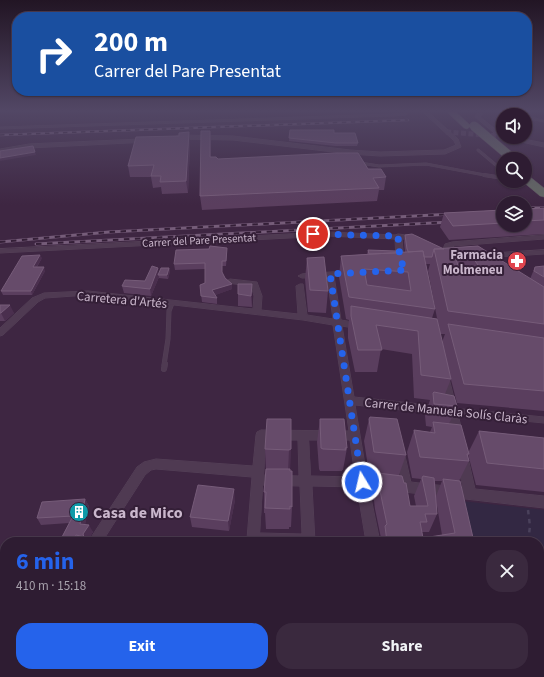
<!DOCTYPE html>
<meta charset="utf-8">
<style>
:root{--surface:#2e1c32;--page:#3a293e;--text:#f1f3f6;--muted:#a7a1ac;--line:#493a4d;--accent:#2563eb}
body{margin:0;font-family:"Source Sans 3",sans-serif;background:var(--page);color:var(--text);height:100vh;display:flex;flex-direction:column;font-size:15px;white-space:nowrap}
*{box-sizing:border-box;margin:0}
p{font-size:13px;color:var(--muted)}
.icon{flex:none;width:22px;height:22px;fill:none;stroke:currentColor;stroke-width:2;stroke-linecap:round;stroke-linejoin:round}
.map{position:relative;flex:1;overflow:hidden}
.details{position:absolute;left:0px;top:537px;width:544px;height:140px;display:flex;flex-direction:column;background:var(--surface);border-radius:16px 16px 0 0;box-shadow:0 1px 3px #0004,0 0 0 1px var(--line)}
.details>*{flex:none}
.top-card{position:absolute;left:12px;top:12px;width:520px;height:84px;border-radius:16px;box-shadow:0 1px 3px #0004,0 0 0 1px var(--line);background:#1a4fa0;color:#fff;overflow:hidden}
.buttons{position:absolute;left:496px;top:108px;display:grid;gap:8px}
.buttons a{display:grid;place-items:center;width:36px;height:36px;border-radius:50%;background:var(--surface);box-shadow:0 1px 3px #0004,0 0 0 1px var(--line);font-size:20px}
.pin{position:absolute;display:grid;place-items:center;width:34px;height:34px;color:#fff;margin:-17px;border:2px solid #fff;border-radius:50%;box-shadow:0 1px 4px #0007}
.me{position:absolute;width:44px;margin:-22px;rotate:351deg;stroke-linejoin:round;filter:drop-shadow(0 0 3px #0008)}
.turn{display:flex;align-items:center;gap:14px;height:84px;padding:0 16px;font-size:18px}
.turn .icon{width:52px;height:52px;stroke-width:2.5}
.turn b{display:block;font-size:28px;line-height:34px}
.round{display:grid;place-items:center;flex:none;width:42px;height:42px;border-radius:16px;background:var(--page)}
.summary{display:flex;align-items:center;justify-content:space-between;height:68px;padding:0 16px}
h1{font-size:24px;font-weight:700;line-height:30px;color:var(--accent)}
.cta{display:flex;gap:8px;margin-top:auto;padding:8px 16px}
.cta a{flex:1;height:46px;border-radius:16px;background:var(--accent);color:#fff;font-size:16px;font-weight:700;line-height:46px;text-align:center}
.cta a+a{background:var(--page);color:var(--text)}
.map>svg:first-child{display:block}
.green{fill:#332843}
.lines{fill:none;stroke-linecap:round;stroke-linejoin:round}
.minor-tunnel{stroke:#533c57;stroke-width:5;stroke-dasharray:5 2.5;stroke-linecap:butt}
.service-far3-casing{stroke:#554158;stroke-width:3}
.service-far2-casing{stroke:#554158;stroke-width:4}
.service-far1-casing{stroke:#554158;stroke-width:5}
.service-casing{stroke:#554158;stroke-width:6}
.pedestrian-casing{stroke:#554158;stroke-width:1}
.minor-casing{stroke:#554158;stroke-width:1}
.trunk-casing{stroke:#574259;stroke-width:1}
.path{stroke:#4a415b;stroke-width:2.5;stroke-dasharray:4.5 4.5;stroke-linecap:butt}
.service-far3{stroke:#4f3a52;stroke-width:2.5}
.service-far2{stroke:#4f3a52;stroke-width:3.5}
.service-far1{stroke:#4f3a52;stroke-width:4}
.service{stroke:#4f3a52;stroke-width:5.5}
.pedestrian{fill:#4f3a52;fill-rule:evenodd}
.minor{fill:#4f3a52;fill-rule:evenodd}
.trunk{fill:#646864;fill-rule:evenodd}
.rail-far1-casing{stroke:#755c79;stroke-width:2.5}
.rail-casing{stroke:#755c79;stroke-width:3}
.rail-far1{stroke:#341f37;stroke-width:1.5;stroke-dasharray:4.5;stroke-linecap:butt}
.rail{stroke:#341f37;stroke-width:2;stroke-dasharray:5.5;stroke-linecap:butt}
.trunk-bridge-casing{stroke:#574259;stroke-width:10;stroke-linecap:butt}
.trunk-bridge{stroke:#646864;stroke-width:9}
.wall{fill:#5a3e5e;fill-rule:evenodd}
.shaded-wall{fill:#4a2f4e}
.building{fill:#664b6a;stroke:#765c79;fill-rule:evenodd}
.route{stroke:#2563eb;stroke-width:7;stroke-dasharray:0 12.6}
.labels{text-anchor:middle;stroke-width:4;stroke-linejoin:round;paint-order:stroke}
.far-street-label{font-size:11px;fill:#cab7cc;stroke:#341f37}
.poi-label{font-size:13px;font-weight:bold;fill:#cab7cc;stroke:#341f37;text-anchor:end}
.street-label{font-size:13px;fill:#cab7cc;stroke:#341f37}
.near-poi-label{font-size:16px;font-weight:bold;fill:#cab7cc;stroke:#341f37;text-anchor:start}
</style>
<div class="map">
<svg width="544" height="677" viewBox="0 0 544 677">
<rect width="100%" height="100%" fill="#3e2642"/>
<!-- green -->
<path class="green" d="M452,500L544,510V568H539V542H460Z"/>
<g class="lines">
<!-- minor-tunnel -->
<path class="minor-tunnel" d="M446,132L501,136"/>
<!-- service-far3 casing -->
<g class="service-far3-casing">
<path id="service-far3" d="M478,150L503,171
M360,163L379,166L426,164L490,176"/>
</g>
<!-- service-far2 casing -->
<g class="service-far2-casing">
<path id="service-far2" d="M484,175L503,178"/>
</g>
<!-- service-far1 casing -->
<g class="service-far1-casing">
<path id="service-far1" d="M164,365L168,339L169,311L172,303"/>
</g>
<!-- service casing -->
<g class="service-casing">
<path id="service" d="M164,369L165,364"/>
</g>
<!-- pedestrian casing -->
<g class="pedestrian-casing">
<path id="pedestrian" d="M452,408L544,417V423L452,414L449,413L448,411L449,409Z
M401,452L404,453L405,456L412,487L410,490L407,491L404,490L402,487L397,456L398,453Z
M544,575V585L539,586V576Z"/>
</g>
<!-- minor casing -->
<g class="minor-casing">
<path id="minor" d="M0,110H16L0,112Z
M406,110H411L406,115L391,116L0,129V127L391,114L403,113Z
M421,110H426L458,139L461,147L445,154L380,156L350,154L233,140L178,139L175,137L178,135L233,136L350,150L380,152L444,150L456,145L454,141Z
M481,110L485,111L480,117L503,135V137H513L544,143V147L499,137L475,117Z
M496,110H506L524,115H515Z
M525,116L544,120V122L525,118Z
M146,139L149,141L148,142L29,148L0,153V149L29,144Z
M328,232L395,235L398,234L416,236L420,238L416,240L402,239L404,260L406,264L402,266H399L396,260L395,239L328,236L0,253V249Z
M544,235V239L454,246L451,249L460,256L456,258L447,255L443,249L445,244L452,242Z
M544,250V254L481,258L477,256L481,254Z
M351,271L355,273L354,275L334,276L341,320L359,323L363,326L359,329L342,326L354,397L439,406L443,407L444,410L443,413L439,414L355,405L367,477L463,488L456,458L458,455L462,453L466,455L468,458L475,489L544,496V508L369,488L380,542H366L357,487L312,486L315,542H248L247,539L252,477L156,469L151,470L145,475L102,542H88L137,467L144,462L156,459L253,466L256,435L257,432L261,430L349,431L333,325L303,320L88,295L45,298L38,302L3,335L0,336V328L32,298L44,293L88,291L253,309L254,296L251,286L227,283L226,281L230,279L257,282L262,296L261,310L298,314L296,286L300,284H303L307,315L333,319L327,277L302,278L298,276L302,274ZM266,440H298L299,476L264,475ZM309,440H350L355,477L311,476ZM263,485L300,486L302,534L260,533Z
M444,374L447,375L449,378L463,435L462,438L458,440L454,438L453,435L439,378L441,375Z
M465,672H481L483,677H467Z"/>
</g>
<!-- trunk casing -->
<g class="trunk-casing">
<path id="trunk" d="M445,110H454L471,126L467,129L464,128Z
M525,175L529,176L544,188V197L540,196L522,181H525Z"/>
</g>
<!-- path -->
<path class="path" d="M528,510L530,526L528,542"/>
<!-- service-far3 -->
<use href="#service-far3" class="service-far3"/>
<!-- service-far2 -->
<use href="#service-far2" class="service-far2"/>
<!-- service-far1 -->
<use href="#service-far1" class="service-far1"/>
<!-- service -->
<use href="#service" class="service"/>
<!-- pedestrian -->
<use href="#pedestrian" class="pedestrian"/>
<!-- minor -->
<use href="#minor" class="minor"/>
<!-- trunk -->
<use href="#trunk" class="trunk"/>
<!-- rail-far1 casing -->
<g class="rail-far1-casing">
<path id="rail-far1" d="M0,135L408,120"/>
</g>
<!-- rail casing -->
<g class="rail-casing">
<path id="rail" d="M529,208H544
M0,242L109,232L453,214
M36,244L451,222"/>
</g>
<!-- rail-far1 -->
<use href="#rail-far1" class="rail-far1"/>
<!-- rail -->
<use href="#rail" class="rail"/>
<!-- trunk-bridge casing -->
<g class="trunk-bridge-casing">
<path id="trunk-bridge" d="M474,126L513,159"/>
</g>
<!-- trunk-bridge -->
<use href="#trunk-bridge" class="trunk-bridge"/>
</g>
<!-- wall -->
<path class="wall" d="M290,130L334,133L358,143L357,146H335L289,141Z
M210,131L211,157L218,159L368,169L386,177L384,190H379L377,201L202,210L200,196Z
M190,143L188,193L162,194L161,187L153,188L151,177H130L128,166Z
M544,208V234L449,240L440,227L444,213L503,210V225H525V209Z
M405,235L444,249L478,246L530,279L535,267L544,266V411L457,403L449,372L451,379L445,394L457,406L449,424L468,453L479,431L544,438V492L476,485L468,454V456L469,461L459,481L474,542H379L381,538L375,509L373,492L378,474L369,473L364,441L369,419L406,455L399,475L404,483L410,506H416L414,496L421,479L412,478L407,452L414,430L430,432L432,427L426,426L425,416L430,400L414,398L412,354L381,349L377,372H355L348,338V328L349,320L346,319L339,277L341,256L367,254L368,250L396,253L405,252L404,242ZM426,264H430L428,271L440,334H445L442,342L432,318L435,309ZM435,481H442L436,496ZM437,506L442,535L423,538L422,532H429L437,514Z
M209,249L227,253L226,266H222V273L232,289L215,295L217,298V304L202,302L200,285L205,283V269L175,270L174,264Z
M42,258L37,267L45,271L32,295H3L1,291Z
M307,258L328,291L326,313L308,312L305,279Z
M169,268L170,271L168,279L159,278V277L151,296L124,293L122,286L145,281Z
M238,294L252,296V307L238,306Z
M0,305L14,313L5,321H0Z
M291,419L290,471L292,507L291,527H289V529H266L265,513H264V492L266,471L265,449Z
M320,419L347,448L343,470H342V471H320L319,469L317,442Z
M85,499L89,506L85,524L93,532L87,541V542H65L62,537L69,523L41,525L37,518Z
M235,500L229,531L192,527L190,517Z
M5,623V641L0,637V634Z
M484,672H539L544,677H486Z"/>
<!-- shaded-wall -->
<path class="shaded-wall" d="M210,131L211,142V170L210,157Z
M189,132L190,143L188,193L186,181Z
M35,152L36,155L0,161V158Z
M40,255L42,258L34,271L33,267Z
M44,267L45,271L32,295L31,291Z
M158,268L159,277L151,296L150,289Z
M169,268L170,271L168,279L167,275Z
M232,284V289L213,296L212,290Z
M252,284V307L251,296Z
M10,305L14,313L5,321L1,313Z
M291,449L290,471L288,472L289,450Z
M234,489L235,500L229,531L228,521Z
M85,499L89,506L84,531L80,524Z
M89,525L93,532L87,541L83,534Z
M76,535L80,542H76L74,539Z"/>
<!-- building -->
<path class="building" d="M290,130H334V133H355L358,143H336L289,138Z
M201,131H210V157H216L218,159L336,153H358L368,169H381L386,177L373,178L379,188L200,196Z
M189,132L186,181L160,182L161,176H151L154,165L128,166L136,137L179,136V133Z
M33,146L35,152L0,158V151Z
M544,208V220L525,221V209Z
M503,210V223L453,226L444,213Z
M412,234L444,249H434L432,257H424L423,251L408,252V251L407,249L405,235Z
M210,246L227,248L226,261H222V272L225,278L232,284L212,290L217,298L201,296L200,285L205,283V263L174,264L176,250L209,249Z
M478,246L544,287V324L448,311L434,249ZM473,258L483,272H460L456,259Z
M368,250L396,251V253L369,254Z
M423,251L435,309L349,297L341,256ZM364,269L408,272L411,291L367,285Z
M40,255L33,267H44L31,291H1L22,256Z
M324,257L328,291L310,290L307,258Z
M152,266L158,268L150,289L122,286L125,280L145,281Z
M544,266V277L534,271L535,267Z
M161,268H169L167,275H158Z
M238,284H252L251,296L238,294Z
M0,305H10L1,313H0Z
M351,306L437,319L451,379L421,375L418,331L376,325L382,350H358L351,316Z
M448,324L544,338V391L464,384Z
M434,392L454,396L457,406L434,404L433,393Z
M370,417L397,419L406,455L374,452L369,419Z
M267,419H291V449L289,450L265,449Z
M320,419H344L347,448H345L346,450L323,449L321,448Z
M433,422L461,425L469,454H467L469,461L420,457L414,430L435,433Z
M479,431L544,438V469L487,463Z
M266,469H290V471H292V507L290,506V509L265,508L266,492H264Z
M378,473L402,476L404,483H406L410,506H428L422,478L423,476L434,478L437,514H425L427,522H420L423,538L455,533L443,479L460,481L474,542H387L385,526L387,524L380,491Z
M198,485L234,489L228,521L190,517Z
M85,499L80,524L89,525L83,534L84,537L76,535L74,539L62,537L73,516L37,518L42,502Z
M539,602L542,608L539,609Z
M539,615L544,625V677H494L492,672H539Z
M5,623V637L0,636V634Z"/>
<!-- sky -->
<linearGradient id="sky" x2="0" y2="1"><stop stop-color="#221524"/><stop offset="0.54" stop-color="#524765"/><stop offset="1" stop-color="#524765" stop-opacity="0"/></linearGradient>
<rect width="544" height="205" fill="url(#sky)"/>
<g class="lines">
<!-- route -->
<path class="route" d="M313,234L398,236L400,260L406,270L330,274L362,482"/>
</g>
<!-- icons -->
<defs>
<g id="pharmacy-disc" transform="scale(1)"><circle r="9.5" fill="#e0444e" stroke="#341f37"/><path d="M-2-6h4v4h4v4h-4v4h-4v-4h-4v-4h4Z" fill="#fff"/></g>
<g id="building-disc" transform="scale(1)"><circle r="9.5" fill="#0f9aa8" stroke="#341f37"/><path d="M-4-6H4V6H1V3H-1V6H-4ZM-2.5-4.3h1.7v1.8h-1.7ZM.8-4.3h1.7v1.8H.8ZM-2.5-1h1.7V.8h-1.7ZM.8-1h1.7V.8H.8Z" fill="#fff"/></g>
</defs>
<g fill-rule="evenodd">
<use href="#pharmacy-disc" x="517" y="261"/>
<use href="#building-disc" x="79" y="512"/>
</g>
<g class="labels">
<!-- far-street labels -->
<g class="far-street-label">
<text transform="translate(199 240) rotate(-3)" y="4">Carrer del Pare Presentat</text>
</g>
<!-- poi labels -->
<g class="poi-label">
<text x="503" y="259">Farmacia<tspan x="503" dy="15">Molmeneu</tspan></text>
</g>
<!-- street labels -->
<g class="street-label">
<text transform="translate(122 299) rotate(5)" y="5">Carretera d'Artés</text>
<text transform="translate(446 410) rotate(6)" y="5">Carrer de Manuela Solís Claràs</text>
</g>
<!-- near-poi labels -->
<g class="near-poi-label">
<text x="93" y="518">Casa de Mico</text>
</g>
</g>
</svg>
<div class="buttons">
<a><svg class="icon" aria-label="sound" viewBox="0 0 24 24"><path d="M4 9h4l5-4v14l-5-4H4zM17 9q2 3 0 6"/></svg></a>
<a><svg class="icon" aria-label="search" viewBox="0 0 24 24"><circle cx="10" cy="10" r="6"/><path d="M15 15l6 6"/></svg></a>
<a><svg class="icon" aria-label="layers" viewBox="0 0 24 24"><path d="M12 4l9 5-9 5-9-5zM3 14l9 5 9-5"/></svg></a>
</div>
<div class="pin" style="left:313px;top:234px;background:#d93025"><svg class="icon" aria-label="arrive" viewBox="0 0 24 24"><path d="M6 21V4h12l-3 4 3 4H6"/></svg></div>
<svg class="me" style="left:362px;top:482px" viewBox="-20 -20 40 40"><circle r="17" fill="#2563eb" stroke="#fff" stroke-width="3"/><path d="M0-11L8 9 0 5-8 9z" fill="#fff"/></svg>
<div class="top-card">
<div class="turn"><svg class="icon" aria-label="right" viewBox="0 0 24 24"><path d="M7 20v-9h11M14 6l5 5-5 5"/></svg><div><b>200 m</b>Carrer del Pare Presentat</div></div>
</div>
<section class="details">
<div class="summary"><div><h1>6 min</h1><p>410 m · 15:18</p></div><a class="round"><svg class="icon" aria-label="close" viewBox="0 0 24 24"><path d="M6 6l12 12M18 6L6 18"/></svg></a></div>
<div class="cta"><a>Exit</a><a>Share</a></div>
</section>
</div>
